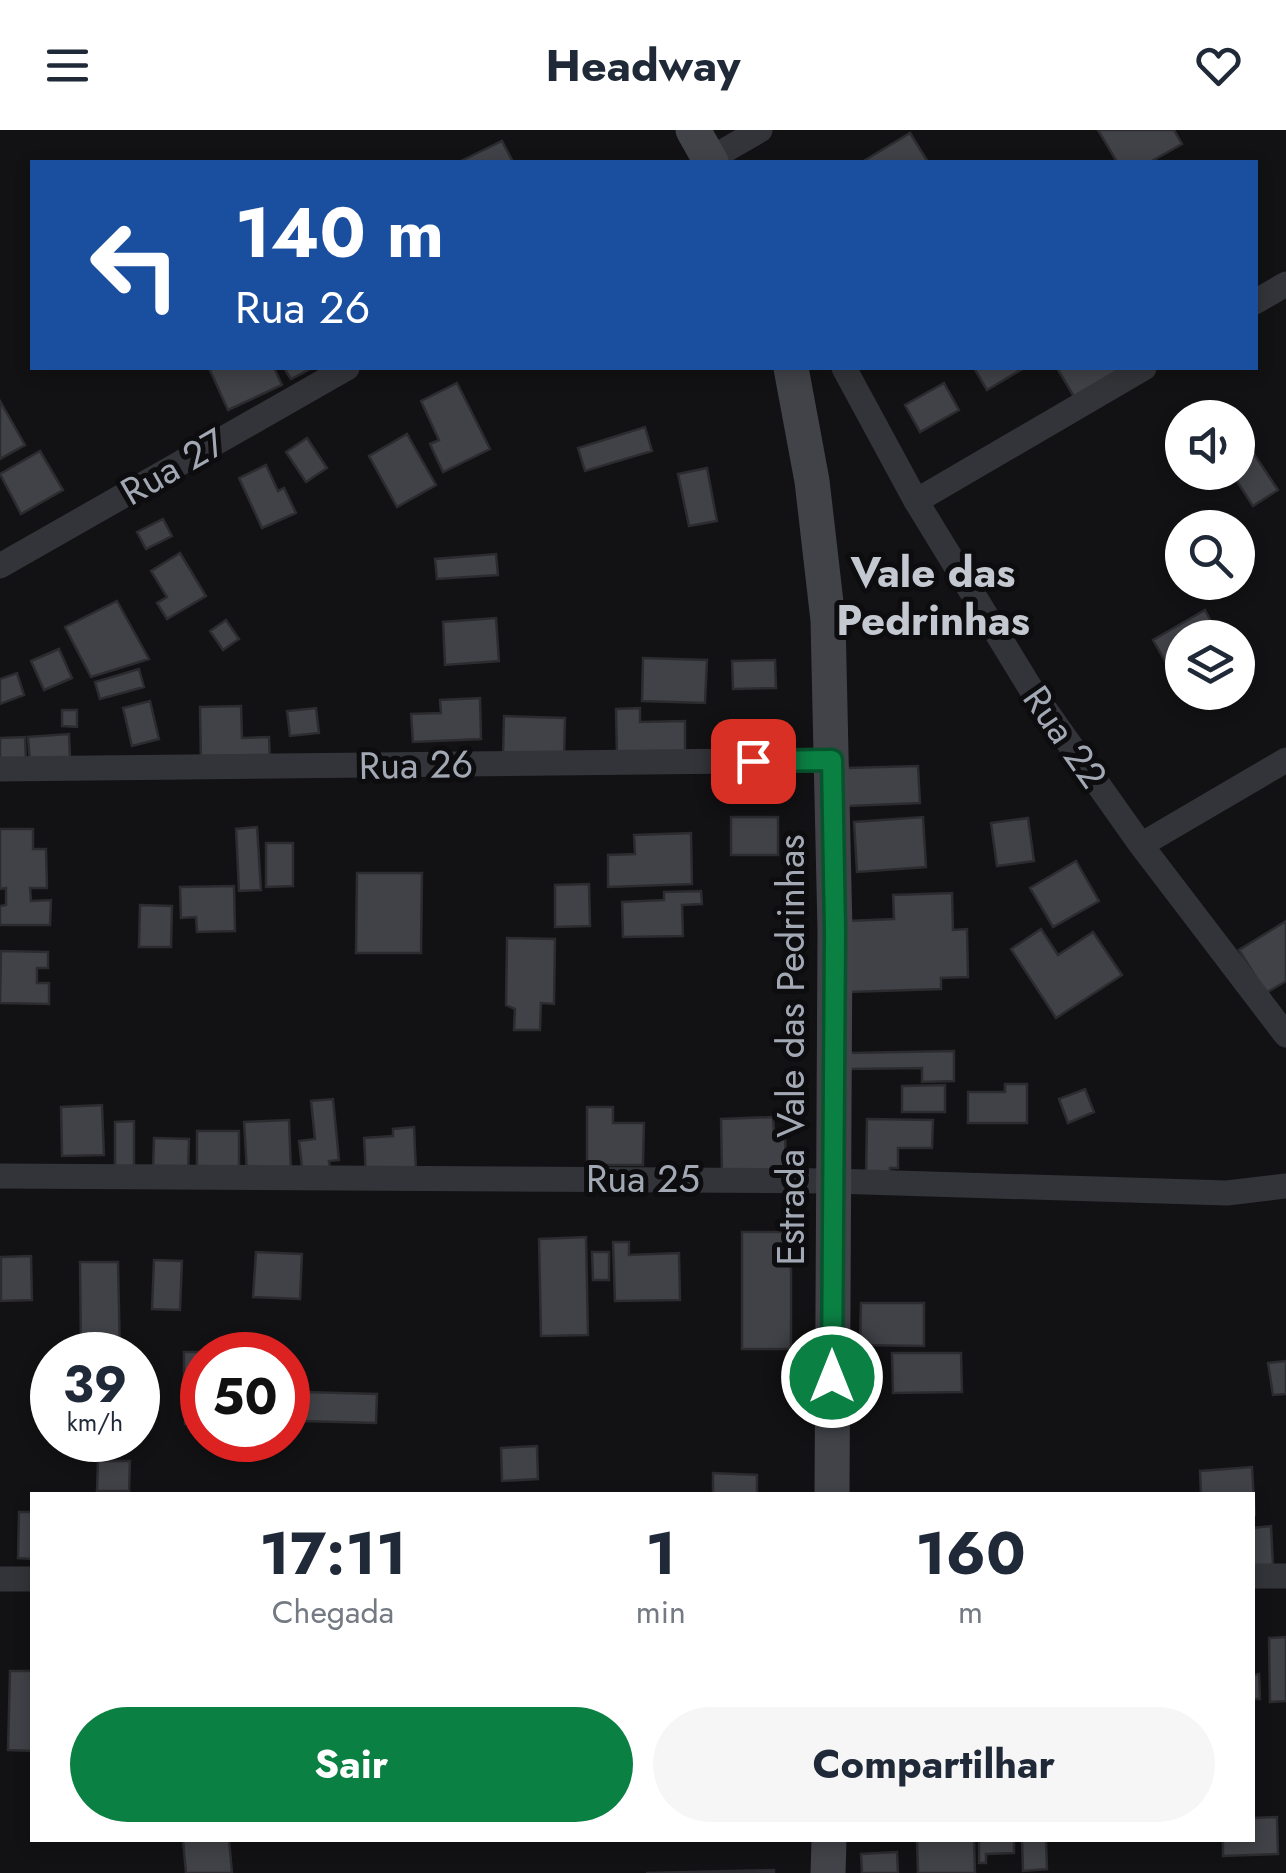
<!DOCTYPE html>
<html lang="pt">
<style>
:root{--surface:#fff;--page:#f6f6f7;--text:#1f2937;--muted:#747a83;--accent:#0b8043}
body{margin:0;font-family:Jost,sans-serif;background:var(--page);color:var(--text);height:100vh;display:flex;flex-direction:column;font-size:38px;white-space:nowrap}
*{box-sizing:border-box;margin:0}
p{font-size:32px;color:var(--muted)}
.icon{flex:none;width:55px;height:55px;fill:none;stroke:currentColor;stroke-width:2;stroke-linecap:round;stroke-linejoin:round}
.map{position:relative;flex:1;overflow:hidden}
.drawer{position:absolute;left:30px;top:1362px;width:1225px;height:350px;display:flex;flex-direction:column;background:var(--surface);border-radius:0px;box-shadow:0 5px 15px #0003}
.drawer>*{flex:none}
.top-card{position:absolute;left:30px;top:30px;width:1228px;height:210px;border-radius:0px;box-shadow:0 5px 15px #0003;background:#1a4fa0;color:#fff;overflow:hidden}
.controls{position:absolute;left:1165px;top:270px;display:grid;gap:20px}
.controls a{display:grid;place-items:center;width:90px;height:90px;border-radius:50%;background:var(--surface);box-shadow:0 5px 15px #0003;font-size:50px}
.speed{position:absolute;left:30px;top:1202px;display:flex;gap:20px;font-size:50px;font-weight:700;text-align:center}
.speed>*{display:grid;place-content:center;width:130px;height:130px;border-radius:50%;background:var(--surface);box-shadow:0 5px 15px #0003;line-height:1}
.speed small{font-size:25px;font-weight:400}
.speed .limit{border:15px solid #d22;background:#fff;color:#111}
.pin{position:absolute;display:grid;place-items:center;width:85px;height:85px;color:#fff;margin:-42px;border-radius:20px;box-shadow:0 5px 15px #0006}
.me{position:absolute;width:110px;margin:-55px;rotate:0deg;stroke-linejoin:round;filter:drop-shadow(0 0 8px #0008)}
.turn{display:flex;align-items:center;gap:35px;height:210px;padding:0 40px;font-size:45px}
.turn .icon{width:130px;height:130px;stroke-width:2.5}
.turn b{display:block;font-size:70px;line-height:85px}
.eta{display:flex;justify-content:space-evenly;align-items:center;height:170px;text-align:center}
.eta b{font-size:60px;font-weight:700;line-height:70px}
.cta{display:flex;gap:20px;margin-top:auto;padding:20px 40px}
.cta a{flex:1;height:115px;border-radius:60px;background:var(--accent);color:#fff;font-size:40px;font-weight:700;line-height:115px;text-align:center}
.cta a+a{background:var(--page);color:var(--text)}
header{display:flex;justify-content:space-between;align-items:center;height:130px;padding:0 40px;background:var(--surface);font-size:45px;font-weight:700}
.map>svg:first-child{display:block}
.building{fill:#414247;stroke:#2c2c30;stroke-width:2.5}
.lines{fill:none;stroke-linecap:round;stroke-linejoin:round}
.street{stroke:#333439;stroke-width:25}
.secondary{stroke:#414349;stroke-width:35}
.route-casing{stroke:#07532c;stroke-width:25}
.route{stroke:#0b8043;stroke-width:18}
.labels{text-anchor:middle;stroke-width:10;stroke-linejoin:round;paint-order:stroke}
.street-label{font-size:38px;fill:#a3a9b4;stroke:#0d0d0f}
.quarter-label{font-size:42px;font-weight:bold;fill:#c4c8d0;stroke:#0d0d0f}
</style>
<header><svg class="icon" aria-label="menu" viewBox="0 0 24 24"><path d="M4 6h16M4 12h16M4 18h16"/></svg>Headway<svg class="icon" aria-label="heart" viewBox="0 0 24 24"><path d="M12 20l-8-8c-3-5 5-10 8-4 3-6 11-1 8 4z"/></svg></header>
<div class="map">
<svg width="1286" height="1743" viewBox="0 0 1286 1743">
<rect width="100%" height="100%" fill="#121214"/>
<!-- building -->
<path class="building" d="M1098,0H1174L1182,14L1150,32H1117Z
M910,3L928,32H862Z
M502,11L513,32H459Z
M209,238H274L282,255L228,280Z
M284,238H312L291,249Z
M974,238H1024L987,260Z
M1057,238H1123L1076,270Z
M457,253L490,319L443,342L430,314L439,310L421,271Z
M944,253L959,280L920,302L905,275Z
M0,271L25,315L0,329Z
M645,297L652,321L585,341L578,318Z
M1240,303L1278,360L1253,376L1231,342H1238V305Z
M407,304L436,355L397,377L369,326Z
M307,308L327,338L306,352L286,322Z
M40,321L63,360L21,384L0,344Z
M266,335L278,361L284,358L296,383L262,398L239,348Z
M707,338L717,391L689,396L678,344Z
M163,389L172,406L146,419L137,402Z
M180,423L206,466L167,489L157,473L167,467L151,441Z
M496,424L498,445L437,449L435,429Z
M117,471L149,529L91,547L65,497Z
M1205,480L1220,508H1182V549L1177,552L1153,510Z
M496,488L499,531L445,535L443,492Z
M226,490L239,509L223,520L210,501Z
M59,519L72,548L44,560L31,531Z
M643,528L707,530L705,573L642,571Z
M775,530L776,558L733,559L732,531Z
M139,539L144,557L100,569L95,552Z
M17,543L24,565L0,574V549Z
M480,568L481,609L413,612L411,584L441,583L440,570Z
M150,571L159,609L132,616L123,578Z
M241,576L242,608L269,607L270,632L201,634L200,577Z
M316,578L319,603L290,606L287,581Z
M640,578V592L685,591V627L617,628L616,579Z
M62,580H77V597L62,596Z
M504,586L565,588L564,628L503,627Z
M752,593H774L775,625L742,626V607L753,606Z
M69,604L70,627L30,631L28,607Z
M25,607L26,633L0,634V608Z
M918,636L920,673L848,676L847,638Z
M731,687H778V725H731Z
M923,687L926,737L857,742L854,692Z
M1028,688L1034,731L997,736L991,693Z
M257,697L261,760L239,761L236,699Z
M0,699H33V719H46L47,758H30L31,771L51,770L50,795H0V776L6,775V758L0,759Z
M691,703L692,754L608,757V725L635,724L634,705Z
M266,713H293V756L266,757Z
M1076,731L1099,771L1053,797L1030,758Z
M357,743H422L421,823H356Z
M589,754L590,796L555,797V755Z
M234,756L235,801L197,802L196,787L181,788L180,757Z
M701,761L702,774L682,775L683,806L623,807L622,772L664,770V762Z
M952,763L953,800L967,799L968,847L941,848V859L849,862L847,791L894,789L893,765Z
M140,775L172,776L171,817H139Z
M1286,791V851L1266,863L1239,820Z
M1041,799L1058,825L1093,802L1122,845L1056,888L1011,819Z
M507,808L555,809L554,874L541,873L540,900H514L515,879L506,875Z
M1,821L48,822V838H37V853H49V874L0,873Z
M954,921V951L922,952V938L849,939L848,923Z
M1005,954H1027V993H968V962H1005Z
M945,955V982H902V956Z
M1085,959L1094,982L1068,993L1059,969Z
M333,969L339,1030L329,1031L330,1042L303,1046L299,1011L315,1009L311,971Z
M102,975L104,1025L62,1026L61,977Z
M587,977H613V993H644L643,1035H587Z
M773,987L774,1001H785L786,1042L722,1044L721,989Z
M867,989L933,990L932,1018H898V1038H890V1047H866Z
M289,990L291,1041L247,1043L244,992Z
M134,991V1041L115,1042V992Z
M414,997L416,1042L366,1045L364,1008L393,1006V999Z
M197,1001H239V1041H197Z
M154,1008L189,1009L188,1043L153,1042Z
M742,1102H791V1219H742Z
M586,1107L588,1205L541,1206L539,1109Z
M613,1112H629V1125L679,1123L680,1170L615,1171Z
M256,1122L302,1124L300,1169L253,1167Z
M592,1122H609V1150H593Z
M31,1126L32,1170L1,1171V1127Z
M154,1130L182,1131L180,1180L152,1179Z
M80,1132H118L120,1225H81Z
M861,1173H924V1216L860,1215Z
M184,1222H204L202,1245L184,1246Z
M892,1223H961L962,1262L893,1263Z
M1286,1231V1264L1273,1265L1268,1233Z
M186,1255H202V1294H185Z
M303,1262L377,1264L376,1293L302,1291Z
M537,1316L538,1349L502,1351L501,1318Z
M98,1331H130L129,1361H97Z
M1252,1337L1255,1386L1252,1365H1201L1200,1341Z
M713,1343L757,1345V1365H713Z
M19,1382H32V1429L18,1428Z
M1271,1396L1273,1436L1252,1437V1398Z
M1286,1507V1571L1270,1572L1269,1508Z
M10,1541H32V1621L8,1620Z
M1259,1544L1260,1569H1252V1545Z
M1277,1687L1278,1724L1223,1726V1710H1252V1688Z
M183,1710H229L232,1743H186Z
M917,1710H974L975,1743H918Z
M979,1710H1014V1723L986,1724V1733H979Z
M1022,1710H1046L1047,1739L1023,1741Z
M897,1722L898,1743H862L861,1724Z
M774,1740V1743H646Z"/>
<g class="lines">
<!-- street -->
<path class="street" d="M705,32L760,0
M1255,172L1286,154
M844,238L916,371L1034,564L1141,715L1286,905
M916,371L1144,238
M0,436L347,238
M0,639L833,630
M1141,715L1286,630
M0,1046L833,1051L1227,1063L1286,1056
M1252,1446H1286
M0,1449H32"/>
<!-- secondary -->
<path class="secondary" d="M693,0L711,32
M791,238L812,351L828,490L835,801L832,1365
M828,1743L829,1710"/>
</g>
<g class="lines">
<!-- route casing -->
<g class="route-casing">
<path id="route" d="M753,631L832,630L835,801L832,1247"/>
</g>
<!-- route -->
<use href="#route" class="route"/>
</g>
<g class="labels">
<!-- street labels -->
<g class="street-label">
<text transform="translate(173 337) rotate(-30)" y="13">Rua 27</text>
<text transform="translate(1065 607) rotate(55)" y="13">Rua 22</text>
<text transform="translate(416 635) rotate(-1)" y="13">Rua 26</text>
<text transform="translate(791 920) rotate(-90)" y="13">Estrada Vale das Pedrinhas</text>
<text x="643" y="1062">Rua 25</text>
</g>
<!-- quarter labels -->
<g class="quarter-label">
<text x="933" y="457">Vale das<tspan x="933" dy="48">Pedrinhas</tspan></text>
</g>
</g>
</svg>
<div class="controls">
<a><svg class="icon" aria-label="sound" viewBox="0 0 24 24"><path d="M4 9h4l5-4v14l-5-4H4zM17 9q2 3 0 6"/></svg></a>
<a><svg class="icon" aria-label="search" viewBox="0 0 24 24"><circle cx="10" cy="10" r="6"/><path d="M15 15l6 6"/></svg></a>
<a><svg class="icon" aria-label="layers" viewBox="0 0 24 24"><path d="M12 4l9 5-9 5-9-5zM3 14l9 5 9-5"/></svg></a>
</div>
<div class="speed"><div>39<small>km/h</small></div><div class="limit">50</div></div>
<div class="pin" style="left:753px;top:631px;background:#d93025"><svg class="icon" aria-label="arrive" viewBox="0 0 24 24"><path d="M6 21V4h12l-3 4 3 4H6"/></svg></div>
<svg class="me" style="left:832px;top:1247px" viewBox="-20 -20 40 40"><circle r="17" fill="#0b8043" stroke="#fff" stroke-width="3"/><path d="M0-11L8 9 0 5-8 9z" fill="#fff"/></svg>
<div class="top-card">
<div class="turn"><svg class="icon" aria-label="left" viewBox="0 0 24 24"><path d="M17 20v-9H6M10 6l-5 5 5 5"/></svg><div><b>140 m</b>Rua 26</div></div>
</div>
<section class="drawer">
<div class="eta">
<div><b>17:11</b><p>Chegada</p></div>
<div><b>1</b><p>min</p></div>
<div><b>160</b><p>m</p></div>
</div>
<div class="cta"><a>Sair</a><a>Compartilhar</a></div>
</section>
</div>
